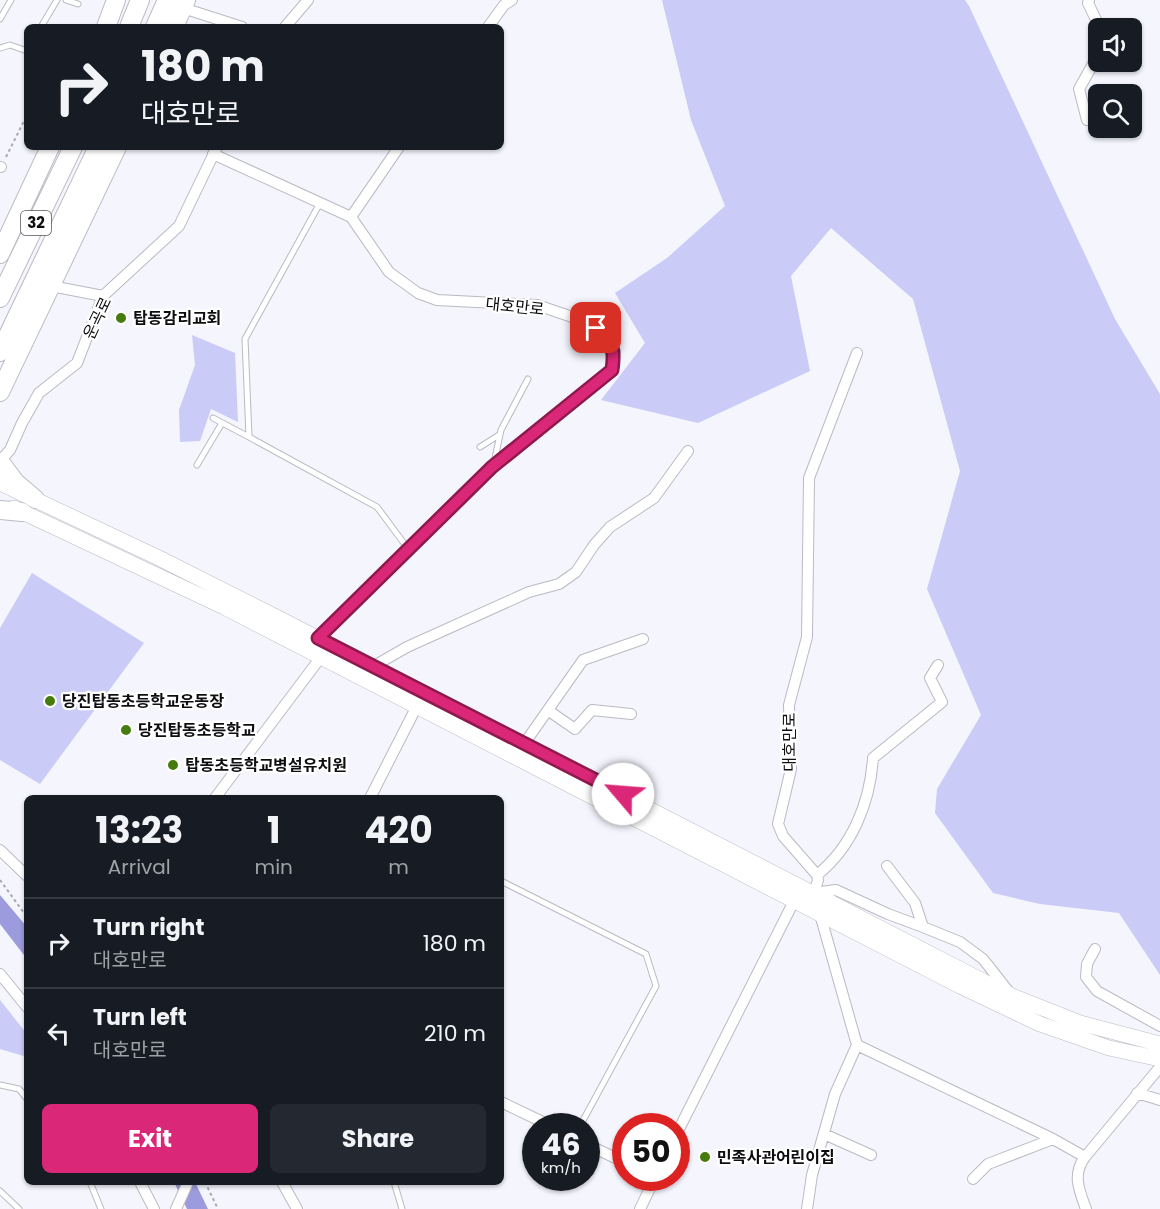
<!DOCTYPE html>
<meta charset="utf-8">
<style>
:root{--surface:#171b24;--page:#242831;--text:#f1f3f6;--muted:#9ea1a6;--line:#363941;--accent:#db2777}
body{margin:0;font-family:Poppins,"Noto Sans KR",sans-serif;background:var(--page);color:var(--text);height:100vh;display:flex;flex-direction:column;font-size:22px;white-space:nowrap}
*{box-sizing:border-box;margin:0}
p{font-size:20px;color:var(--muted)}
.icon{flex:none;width:33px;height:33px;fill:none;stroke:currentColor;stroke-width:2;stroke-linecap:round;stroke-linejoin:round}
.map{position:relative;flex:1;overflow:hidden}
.side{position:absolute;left:24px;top:795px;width:480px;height:390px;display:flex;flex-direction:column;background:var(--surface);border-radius:9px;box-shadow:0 2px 4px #0004}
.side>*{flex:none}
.hud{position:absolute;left:24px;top:24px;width:480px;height:126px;border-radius:9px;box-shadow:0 2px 4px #0004;background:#171b24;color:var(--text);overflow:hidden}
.controls{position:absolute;left:1088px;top:18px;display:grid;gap:12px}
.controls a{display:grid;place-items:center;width:54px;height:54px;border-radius:9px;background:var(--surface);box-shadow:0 2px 4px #0004;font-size:30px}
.speed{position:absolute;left:522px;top:1113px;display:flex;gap:12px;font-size:30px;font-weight:700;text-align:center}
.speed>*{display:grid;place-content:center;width:78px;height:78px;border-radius:50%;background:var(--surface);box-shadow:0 2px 4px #0004;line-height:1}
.speed small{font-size:15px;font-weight:400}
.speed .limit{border:9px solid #d22;background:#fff;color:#111}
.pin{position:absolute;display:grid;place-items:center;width:51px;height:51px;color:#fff;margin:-26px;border-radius:12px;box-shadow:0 3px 9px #0006}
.me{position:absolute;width:66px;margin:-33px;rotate:297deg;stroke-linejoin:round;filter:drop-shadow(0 0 4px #0008)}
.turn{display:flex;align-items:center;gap:21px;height:126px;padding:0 18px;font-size:27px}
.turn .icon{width:78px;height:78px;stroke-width:2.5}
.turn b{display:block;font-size:42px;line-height:51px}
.eta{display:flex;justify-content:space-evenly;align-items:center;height:102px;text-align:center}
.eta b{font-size:36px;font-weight:700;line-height:42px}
.button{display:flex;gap:12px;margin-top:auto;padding:12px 18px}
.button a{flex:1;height:69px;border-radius:9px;background:var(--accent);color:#fff;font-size:24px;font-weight:700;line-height:69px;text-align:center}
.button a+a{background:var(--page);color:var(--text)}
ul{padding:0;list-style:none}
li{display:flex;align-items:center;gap:18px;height:90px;padding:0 18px;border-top:2px solid var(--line)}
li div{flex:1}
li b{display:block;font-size:22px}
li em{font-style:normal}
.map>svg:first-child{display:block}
.green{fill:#cacbf6}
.water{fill:#9b9bdd}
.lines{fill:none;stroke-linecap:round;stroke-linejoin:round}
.lane-casing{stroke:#babac3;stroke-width:7}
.street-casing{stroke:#babac3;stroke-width:12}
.secondary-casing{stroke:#babac3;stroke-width:16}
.highway-casing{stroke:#babac3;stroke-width:20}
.path{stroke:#a9a9b0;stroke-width:2;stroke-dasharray:3 3;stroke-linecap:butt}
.lane{stroke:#fff;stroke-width:5}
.street{stroke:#fff;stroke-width:10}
.secondary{stroke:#fff;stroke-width:15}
.highway{stroke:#fff;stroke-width:18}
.route-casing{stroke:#8e194d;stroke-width:15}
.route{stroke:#db2777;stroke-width:10}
.poi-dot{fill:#467c0e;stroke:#fff;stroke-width:2}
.labels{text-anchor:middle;stroke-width:4.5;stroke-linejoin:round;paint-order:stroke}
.shield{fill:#fff;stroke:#565658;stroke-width:1.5}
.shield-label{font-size:15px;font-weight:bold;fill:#0e0e11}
.street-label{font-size:16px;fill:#0e0e11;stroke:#fff}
.poi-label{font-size:16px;font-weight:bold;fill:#0e0e11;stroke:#fff;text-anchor:start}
</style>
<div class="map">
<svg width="1160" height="1209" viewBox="0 0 1160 1209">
<rect width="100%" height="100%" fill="#f5f5fe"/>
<!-- green -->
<path class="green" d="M662,0H965L969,6L1115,319L1160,394V975L1119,913L1040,904L993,893L935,813L937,789L981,715L927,589L960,471L913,299L831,228L791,276L810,371L698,423L601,400L645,343L615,293L667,258L725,206L691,120Z
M192,335L235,353L238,422L211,409L200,441L180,442L179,410L195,365Z
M32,573L144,643L40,784L0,760V628Z
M0,1000L27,1034V1057L0,1049Z"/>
<!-- water -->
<path class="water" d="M0,895L27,927V959L0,924Z
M174,1182H195L208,1209H187Z"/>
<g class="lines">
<!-- lane casing -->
<g class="lane-casing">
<path id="lane" d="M66,0L78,4
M0,19L11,0
M41,27L57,0
M0,48L10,45L27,51
M320,203L245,339L249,437L377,507L409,550
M213,418L249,437
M480,447L499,435
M494,463L501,430L528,379
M197,465L222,423
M501,881L646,954L656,986L580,1126
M0,1085L19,1089L27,1099
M90,1182L101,1209
M394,1182L402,1209
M0,1191L19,1209"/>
</g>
<!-- street casing -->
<g class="street-casing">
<path id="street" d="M1089,0L1088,3L1100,28
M183,8L242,27
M285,27L308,0
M488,27L504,5L512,0
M1087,120L1079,89L1098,55
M213,154L351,217L389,272L418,293L437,300L537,305L584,321L608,336L615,352L612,370L492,467L318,638
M0,167H1
M351,217L399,147
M51,286L103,296
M0,461L10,450L22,423L39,393L77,363L103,296L179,226L217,147
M374,666L407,647L529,592L559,584L576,572L594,545L610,527L654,498L688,451
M549,711L575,729L592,710L631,714
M524,744L583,660L643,639
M215,798L321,657
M370,798L419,702
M0,850L27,876
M817,875C852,847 870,803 873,758L942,702L930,678L938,665
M814,893L836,890L888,914L923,927L915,903L887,866
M923,927L960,942L983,959L1009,992
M1095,949L1087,964L1086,977L1097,991L1160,1026
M0,974L27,1007
M857,1045L1053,1139L1085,1157L1160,1067
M1137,1093L1160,1100
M501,1102L551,1126
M824,1134L871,1155
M676,1135L794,901
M586,1144L626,1163
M1085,1157C1072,1174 1079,1190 1086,1209
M973,1179L988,1164L1053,1139
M140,1182L154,1209
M282,1182L297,1209
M176,1209L188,1182
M640,1209L655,1178
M807,1209L812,1175L835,1094L857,1045L814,893L818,880L817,875L783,836L778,824L791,769L789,705L807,637L809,478L857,353"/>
</g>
<!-- secondary casing -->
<g class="secondary-casing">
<path id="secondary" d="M0,483L159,558L280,619L1012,996L1080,1023L1160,1044
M14,508L224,607L960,986L1040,1024L1109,1048L1160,1059"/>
</g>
<!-- highway casing -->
<g class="highway-casing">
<path id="highway" d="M106,27L116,0
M129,27L140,0
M155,27L167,0
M174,27L186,0
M0,254L50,147
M0,298L73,147
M0,352L98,147
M0,392L117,147
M0,462L15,482L35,499
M0,510L22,512"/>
</g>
<!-- path -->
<path class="path" d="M6,157L27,115
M0,880L27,917
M205,1182L218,1209"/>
<!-- lane -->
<use href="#lane" class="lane"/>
<!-- street -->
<use href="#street" class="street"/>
<!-- secondary -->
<use href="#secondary" class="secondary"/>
<!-- highway -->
<use href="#highway" class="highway"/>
</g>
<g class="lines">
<!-- route casing -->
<g class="route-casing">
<path id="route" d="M596,328C613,339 615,350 612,370L492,467L318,638L623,794"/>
</g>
<!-- route -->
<use href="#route" class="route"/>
</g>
<!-- markers -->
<g class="poi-dot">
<circle cx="121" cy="318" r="6"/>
<circle cx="50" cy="701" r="6"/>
<circle cx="126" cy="730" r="6"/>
<circle cx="173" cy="765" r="6"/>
<circle cx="705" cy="1157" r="6"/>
</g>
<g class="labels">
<!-- shield labels -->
<rect class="shield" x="21" y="211" width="30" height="24" rx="4.5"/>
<g class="shield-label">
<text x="36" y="228">32</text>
</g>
<!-- street labels -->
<g class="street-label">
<text transform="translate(515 306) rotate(6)" y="6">대호만로</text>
<text transform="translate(97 318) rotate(-65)" y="6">운곡로</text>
<text transform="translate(789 742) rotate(-90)" y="6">대호만로</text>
</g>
<!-- poi labels -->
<g class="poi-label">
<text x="133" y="324">탑동감리교회</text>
<text x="62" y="707">당진탑동초등학교운동장</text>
<text x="138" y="736">당진탑동초등학교</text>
<text x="185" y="771">탑동초등학교병설유치원</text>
<text x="717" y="1163">민족사관어린이집</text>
</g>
</g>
</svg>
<div class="controls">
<a><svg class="icon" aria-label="sound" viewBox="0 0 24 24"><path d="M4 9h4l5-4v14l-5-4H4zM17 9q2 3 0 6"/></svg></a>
<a><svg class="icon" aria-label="search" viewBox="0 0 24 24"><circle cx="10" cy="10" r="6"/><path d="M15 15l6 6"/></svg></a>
</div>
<div class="speed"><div>46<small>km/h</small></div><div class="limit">50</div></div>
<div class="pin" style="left:596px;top:328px;background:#d93025"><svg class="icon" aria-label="arrive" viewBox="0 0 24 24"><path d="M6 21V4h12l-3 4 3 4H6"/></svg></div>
<svg class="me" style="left:623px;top:794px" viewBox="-20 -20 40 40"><circle r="19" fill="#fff"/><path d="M0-13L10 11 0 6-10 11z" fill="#db2777"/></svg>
<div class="hud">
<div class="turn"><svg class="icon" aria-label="right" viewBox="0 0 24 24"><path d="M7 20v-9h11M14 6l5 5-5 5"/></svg><div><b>180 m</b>대호만로</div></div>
</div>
<section class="side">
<div class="eta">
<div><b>13:23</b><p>Arrival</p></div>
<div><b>1</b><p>min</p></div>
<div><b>420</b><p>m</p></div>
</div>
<ul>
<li><svg class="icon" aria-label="right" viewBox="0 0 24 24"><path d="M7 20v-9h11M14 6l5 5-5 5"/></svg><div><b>Turn right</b><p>대호만로</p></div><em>180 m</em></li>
<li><svg class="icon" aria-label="left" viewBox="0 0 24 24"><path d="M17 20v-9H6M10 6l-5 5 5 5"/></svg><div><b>Turn left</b><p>대호만로</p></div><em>210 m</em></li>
</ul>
<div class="button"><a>Exit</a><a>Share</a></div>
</section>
</div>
